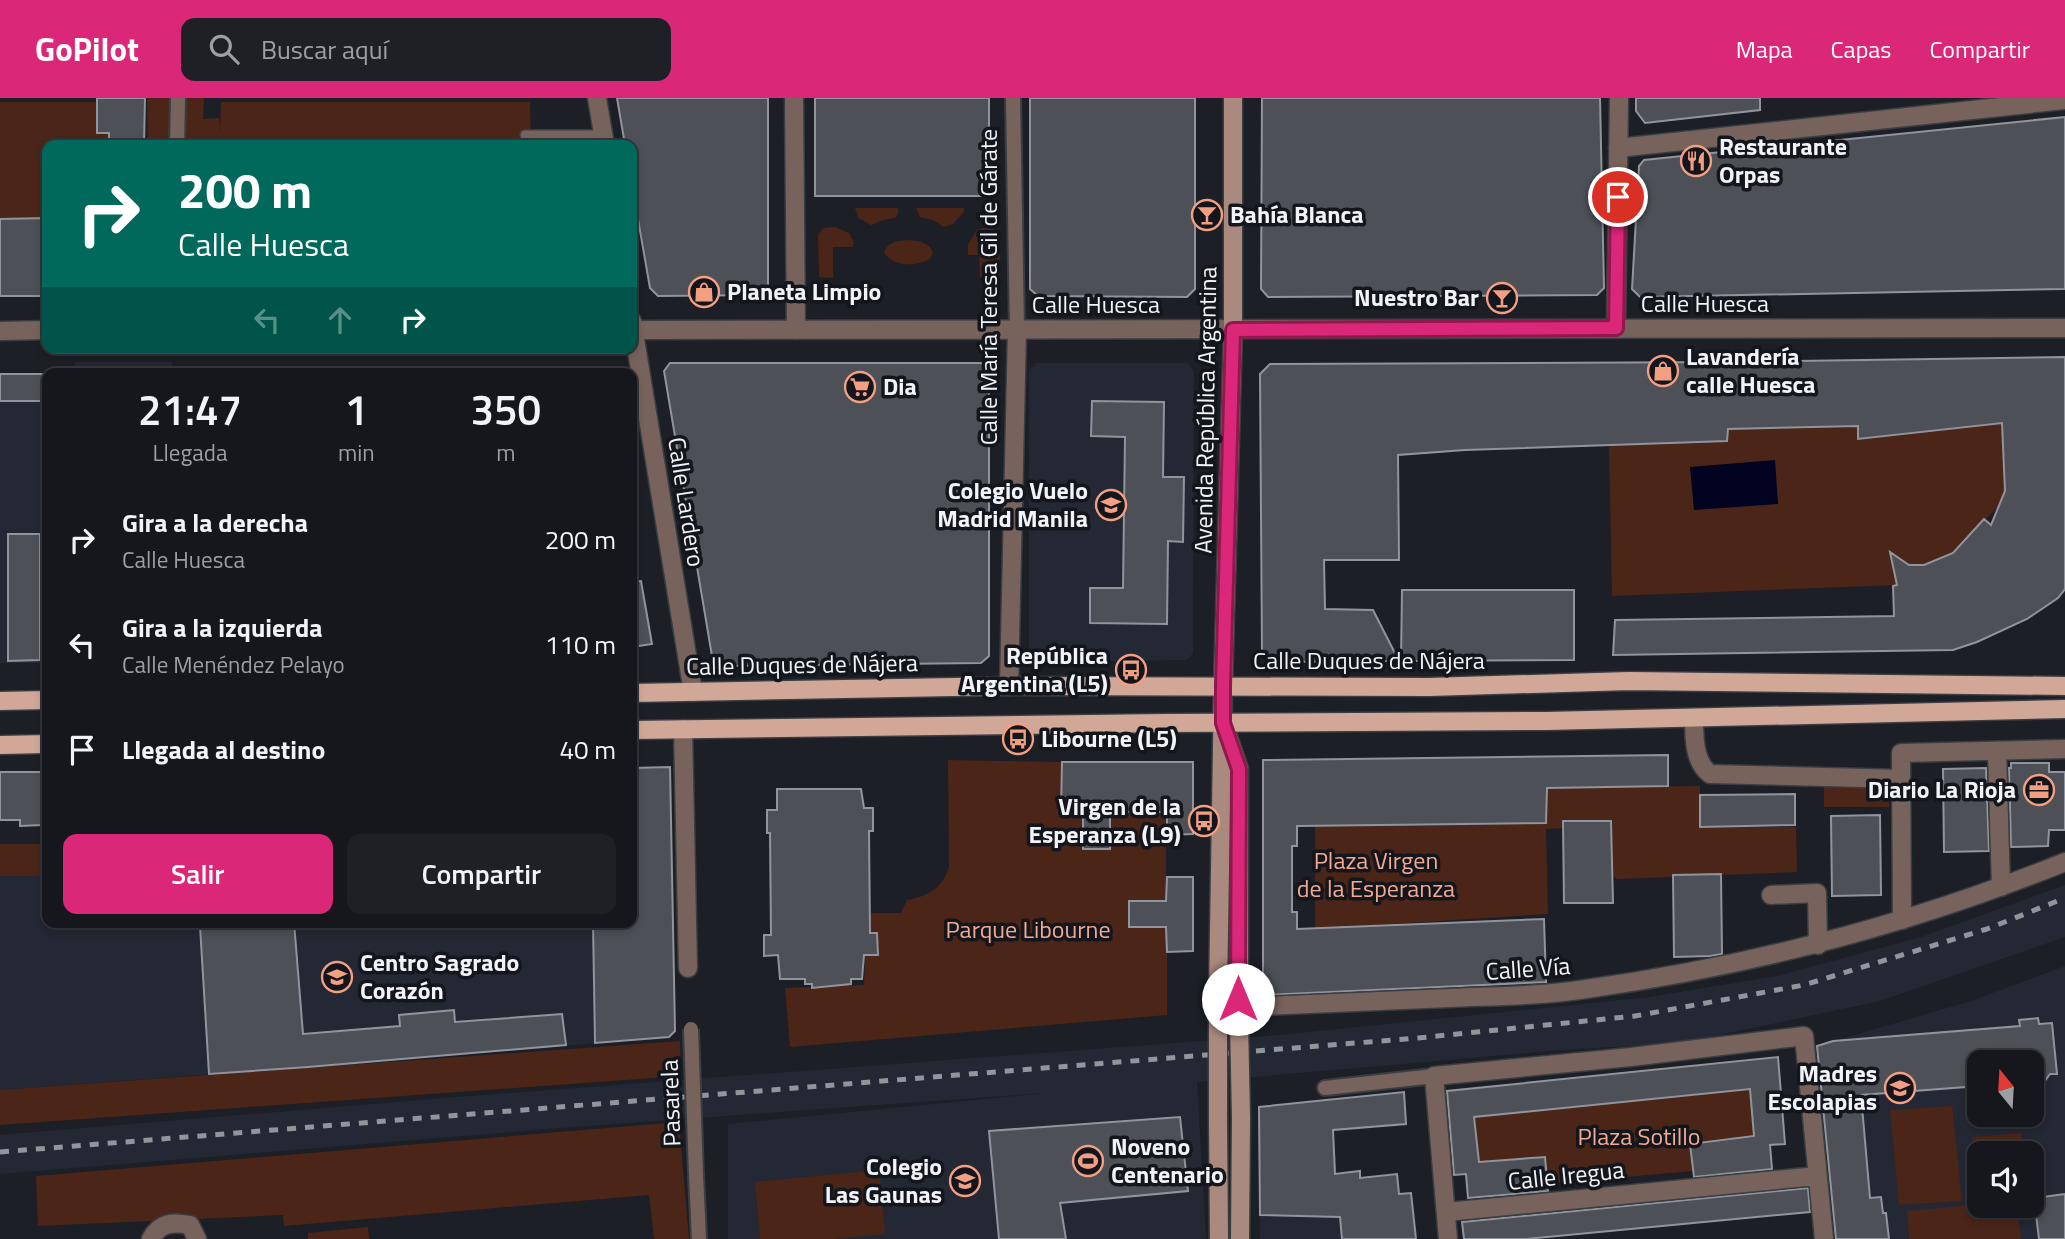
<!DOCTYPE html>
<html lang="es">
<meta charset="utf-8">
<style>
:root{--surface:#15171c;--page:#1e2025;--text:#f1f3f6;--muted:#9d9fa3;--line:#34363b;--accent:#db2777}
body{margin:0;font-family:"Titillium Web",sans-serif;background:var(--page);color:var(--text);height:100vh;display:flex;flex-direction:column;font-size:26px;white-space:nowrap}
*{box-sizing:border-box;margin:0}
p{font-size:23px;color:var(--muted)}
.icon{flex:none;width:38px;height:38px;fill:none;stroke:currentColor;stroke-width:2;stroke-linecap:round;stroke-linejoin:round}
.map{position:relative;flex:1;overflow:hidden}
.drawer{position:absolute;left:42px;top:270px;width:595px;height:560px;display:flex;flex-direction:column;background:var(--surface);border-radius:14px;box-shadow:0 4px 10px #0003,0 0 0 2px var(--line)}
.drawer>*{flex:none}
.banner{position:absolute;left:42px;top:42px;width:595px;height:214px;border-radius:14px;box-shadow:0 4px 10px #0003,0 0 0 2px var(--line);background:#00695c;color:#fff;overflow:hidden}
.needle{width:46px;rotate:342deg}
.controls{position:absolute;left:1967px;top:952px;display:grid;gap:14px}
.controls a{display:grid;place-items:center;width:77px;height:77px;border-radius:14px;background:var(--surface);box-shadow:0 4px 10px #0003,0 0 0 2px var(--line);font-size:35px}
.pin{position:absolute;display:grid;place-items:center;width:60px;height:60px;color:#fff;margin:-30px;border:4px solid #fff;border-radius:50%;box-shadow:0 2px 7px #0007}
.me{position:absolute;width:77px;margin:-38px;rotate:0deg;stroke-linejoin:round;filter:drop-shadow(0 0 5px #0008)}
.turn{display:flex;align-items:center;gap:24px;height:147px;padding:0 21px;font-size:32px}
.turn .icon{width:91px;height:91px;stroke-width:2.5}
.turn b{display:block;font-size:49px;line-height:60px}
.lanes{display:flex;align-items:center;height:66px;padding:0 21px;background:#0003;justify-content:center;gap:35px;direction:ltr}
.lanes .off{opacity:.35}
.eta{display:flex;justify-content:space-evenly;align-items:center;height:119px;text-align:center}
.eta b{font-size:42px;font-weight:600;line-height:49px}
.cta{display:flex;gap:14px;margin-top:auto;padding:14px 21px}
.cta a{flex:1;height:80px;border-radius:14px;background:var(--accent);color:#fff;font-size:28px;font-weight:600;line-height:80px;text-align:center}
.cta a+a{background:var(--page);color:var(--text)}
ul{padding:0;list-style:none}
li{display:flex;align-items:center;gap:21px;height:105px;padding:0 21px}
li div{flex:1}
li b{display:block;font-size:26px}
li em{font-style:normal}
header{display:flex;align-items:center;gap:42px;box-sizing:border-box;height:98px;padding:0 35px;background:var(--accent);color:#fff}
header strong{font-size:33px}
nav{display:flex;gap:38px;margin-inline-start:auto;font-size:24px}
.search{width:490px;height:63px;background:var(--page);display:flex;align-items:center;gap:18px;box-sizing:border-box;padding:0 24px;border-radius:14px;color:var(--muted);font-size:26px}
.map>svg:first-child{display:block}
.built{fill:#232834;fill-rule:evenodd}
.green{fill:#4b2518}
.water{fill:#010320}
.building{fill:#4d5057;stroke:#90949c;stroke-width:2}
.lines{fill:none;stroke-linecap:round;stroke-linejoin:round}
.service-casing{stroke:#3a3d42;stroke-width:12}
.pedestrian-casing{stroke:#3a3d42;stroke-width:18}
.minor-casing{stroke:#3a3d42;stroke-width:21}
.secondary-casing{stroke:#3a3d42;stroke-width:21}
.primary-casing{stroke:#3a3d42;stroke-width:21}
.service{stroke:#77635c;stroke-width:9}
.pedestrian{stroke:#77635c;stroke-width:14}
.minor{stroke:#77635c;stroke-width:18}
.secondary{stroke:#aa897e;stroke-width:18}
.primary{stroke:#d1a798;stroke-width:18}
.rail{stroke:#92959a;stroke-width:5;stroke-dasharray:9 9;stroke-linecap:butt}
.pedestrian-bridge-casing{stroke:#3a3d42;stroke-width:18;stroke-linecap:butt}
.secondary-bridge-casing{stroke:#3a3d42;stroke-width:21;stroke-linecap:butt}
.pedestrian-bridge{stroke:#77635c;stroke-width:14}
.secondary-bridge{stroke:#aa897e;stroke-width:18}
.route-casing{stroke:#8e194d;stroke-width:18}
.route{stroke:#db2777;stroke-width:12}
.labels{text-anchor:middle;stroke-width:7;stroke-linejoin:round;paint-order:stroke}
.poi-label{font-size:24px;font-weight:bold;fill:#f1f3f7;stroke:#13161c;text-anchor:start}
.street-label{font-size:24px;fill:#f1f3f7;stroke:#13161c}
.park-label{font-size:24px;fill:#f3a990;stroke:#13161c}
</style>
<header>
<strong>GoPilot</strong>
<div class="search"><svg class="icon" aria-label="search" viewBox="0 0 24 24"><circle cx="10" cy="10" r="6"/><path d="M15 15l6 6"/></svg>Buscar aquí</div>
<nav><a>Mapa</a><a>Capas</a><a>Compartir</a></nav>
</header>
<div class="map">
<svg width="2065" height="1141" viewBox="0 0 2065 1141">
<rect width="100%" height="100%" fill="#1c1f25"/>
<!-- built -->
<path class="built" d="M75,264H172V275H75Z
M1036,265H1187L1194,272L1193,555L1187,562L1035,564L1029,558V272Z
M0,276H47V565H0Z
M670,669L675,933L669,939L308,969L0,992V778H42L44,761H47V824H632V670Z
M2065,787V839L1880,903L1682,945L1562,952L1197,984L1206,1141H728V1026L1045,995L585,1028L0,1076V1037L457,999L1280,937L1650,899L1777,878L1921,839Z
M2065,868V1141H1836L1817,948L1971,903ZM1979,964H2032V1017H1979ZM1979,1055H2032V1108H1979Z
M1331,1000L1342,1141H1260L1259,1009Z"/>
<!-- green -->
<path class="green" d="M147,0H204L203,21L219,20L220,34L221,4H530L531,47H148Z
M0,4H111L109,47H47V120H0Z
M855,110H898V116L895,120L883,122L871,127L858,120Z
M916,110H964V114L953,126L944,129L933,122L920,119Z
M990,128L997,135L1000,141V179H980L979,157H968V146L977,132Z
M835,129L849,135L854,144L853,149H833V180L819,179L818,136L824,130Z
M909,142C919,143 928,144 933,154L930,161C915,169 895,169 884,155C887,143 899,143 909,142Z
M2002,325L2005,393L1999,408L1985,422L1983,421C1949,457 1949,473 1893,466L1894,472L1897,475V487L1612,498L1609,347L1727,343L1728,331L1858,328L1859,341Z
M948,662L1061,664V714H1083V752L1110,751L1111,715H1166V802L1129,803V829L1167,830V917L790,949L785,890L864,887L865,858L878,856L877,836L870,835V815H901L907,802C928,798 942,791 949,769Z
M1700,688V729H1796L1797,774L1617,781L1612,776L1611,723H1563V730L1546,731L1548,816L1315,831V727L1546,725V690Z
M1824,688H1889V709H1824Z
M0,746H43V778H0Z
M680,943L681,978L0,1027V992Z
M1750,991L1754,1038L1690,1046L1693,1073L1547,1086L1479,1064L1474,1019Z
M1952,1008L1962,1103L1899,1107L1890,1012Z
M679,1024L689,1141H654L649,1097L284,1128L283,1117L38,1128L36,1078Z
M2021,1035L2023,1055H1979V1088H1976L1972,1039Z
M879,1072L885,1136L834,1141H760L755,1084Z
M1972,1107L1973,1113L2017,1109L2021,1141H1909L1907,1113Z
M368,1129L369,1141H308V1135Z"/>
<!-- water -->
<path class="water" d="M1775,362L1778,406L1694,412L1690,369Z"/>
<!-- building -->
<path class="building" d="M97,0H145L144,47H109V35H97Z
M617,0H768V190L761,197L658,198L650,190L632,87V47H625Z
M815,0H989V98H815Z
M1030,0H1195V191L1187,199L1038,198L1030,191Z
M1262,0H1600L1604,190L1597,197L1268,199L1261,191Z
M1636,0H1760V12L1645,25L1636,13Z
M2065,19V191L1640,199L1632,191L1639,68L1644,62Z
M47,120V198H0V121Z
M2065,259V491L2058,500L2027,521L1977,544L1953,552L1613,557L1615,522L1894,518L1893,488L1897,487L1890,454L1909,467H1924L1953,455L1984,421L1991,427L2005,393L2002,325L1858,341V328L1728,331L1727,343L1465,352L1398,357L1399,462H1324L1325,511L1373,512L1399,563L1269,564L1262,554L1260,276L1270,266L1729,264Z
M670,265H981L989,273V558L981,565L720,568L712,558L664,273Z
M0,276H47V303H0Z
M1092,303L1164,304L1163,379H1184L1183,444L1168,443L1167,526L1090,525V490H1123L1125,339L1091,338Z
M8,436H40V562L8,563Z
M641,483L652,546L632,549V484Z
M1402,492H1574V562L1401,563Z
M1668,657V688L1547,690L1546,725L1297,728V748H1292V814H1297V831L1544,821L1546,884L1263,897V662Z
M1062,664H1193V736L1167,737V714H1110V751H1083V714H1061Z
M2011,665H2049V674H2065V732H2049L2048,748L2011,749L2009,670H2011Z
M670,669L675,933L669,939L595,945L593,824H632V670Z
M1986,670L1989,753L1944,754L1943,671Z
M0,674H47V722H42V727L20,728V722H0Z
M777,691H861L864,710H873V733H869L870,835H877L878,857H864L862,881H851V886L812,890V886H805V881H780L778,857L764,858V837H771L770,735H767V712H777Z
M1795,696V727L1700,729V697Z
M1880,717L1881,797L1832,798L1831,718Z
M1563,723H1611L1613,805H1564Z
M1721,776L1722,856L1710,858L1674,859L1673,777Z
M1167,779H1193V853L1167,854L1166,829H1129V803H1166Z
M252,824H294L303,936L400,928L399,917L454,912L455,924L562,916L566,947L308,969L209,976L200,828Z
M2038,920L2039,926L2052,925L2057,976H2050L2032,1001V964H1979V988L1861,997L1870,1100L1881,1099L1883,1115H1886L1889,1141H1836L1817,948L1833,943L2020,928L2019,922Z
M1778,959L1785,1046L1770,1047L1772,1071L1694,1079L1690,1046L1754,1038L1750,991L1474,1019L1479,1064L1545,1059L1548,1093L1468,1100L1466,1076L1454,1077L1447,993Z
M1404,994L1406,1026L1333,1032L1335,1076L1360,1073V1080L1397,1076L1399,1096L1411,1095L1416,1141H1342L1340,1119L1260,1117L1259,1009Z
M1180,1019L1188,1093L1060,1105L1066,1141H999L989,1033Z
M1808,1090L1810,1114L1526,1141H1464L1462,1124Z
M2065,1096V1141H2039L2034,1100Z"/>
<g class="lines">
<!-- service casing -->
<g class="service-casing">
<path id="service" d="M525,37H603"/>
</g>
<!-- pedestrian casing -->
<g class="pedestrian-casing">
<path id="pedestrian" d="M1013,0L1017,232
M177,47L178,0
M1325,990L1434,978
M696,1077L699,1141"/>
</g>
<!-- minor casing -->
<g class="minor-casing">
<path id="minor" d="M597,0L605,47
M794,0L796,232
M1618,50L2065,2
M632,223L693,594
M1616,230L1619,0
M632,232L2065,230
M0,233L47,232
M1009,588L1017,232
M1694,620C1694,639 1694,664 1710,676L1901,681
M683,631L688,870
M1997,653L2001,789
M1771,797L1817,795L1818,847
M1902,822L1901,655L2065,651
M1238,909C1309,906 1379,903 1449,900C1495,898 1541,898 1586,891C1751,868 1911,826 2065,764
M1446,1114L1817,1078
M151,1141C160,1124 173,1124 190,1127L197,1141
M1448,1141L1434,978L1631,959L1804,938L1824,1141"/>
</g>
<!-- secondary casing -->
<g class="secondary-casing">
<path id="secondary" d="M1228,639L1239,671V924
M1218,895L1223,588L1233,232V0
M1218,1022L1219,1141
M1240,1141L1241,1019"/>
</g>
<!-- primary casing -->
<g class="primary-casing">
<path id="primary" d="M632,595L1009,588L1429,589L1629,583L2065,588
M0,603L47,602
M632,632L1165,625L1546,623L2065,611
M0,647L47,646"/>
</g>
<!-- service -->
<use href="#service" class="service"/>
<!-- pedestrian -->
<use href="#pedestrian" class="pedestrian"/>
<!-- minor -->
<use href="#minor" class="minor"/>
<!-- secondary -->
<use href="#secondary" class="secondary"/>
<!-- primary -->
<use href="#primary" class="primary"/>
<!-- rail -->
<path class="rail" d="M0,1054L1418,940L1635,918L1804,887L1987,831L2065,800"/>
<!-- pedestrian-bridge casing -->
<g class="pedestrian-bridge-casing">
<path id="pedestrian-bridge" d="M691,931L696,1077"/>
</g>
<!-- secondary-bridge casing -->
<g class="secondary-bridge-casing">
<path id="secondary-bridge" d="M1239,924L1241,1019
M1218,1022V895"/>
</g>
<!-- pedestrian-bridge -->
<use href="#pedestrian-bridge" class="pedestrian-bridge"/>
<!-- secondary-bridge -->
<use href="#secondary-bridge" class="secondary-bridge"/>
</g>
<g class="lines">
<!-- route casing -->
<g class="route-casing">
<path id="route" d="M1238,901L1239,671L1223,625V588L1233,232L1616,230L1618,99"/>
</g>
<!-- route -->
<use href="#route" class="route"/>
</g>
<!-- icons -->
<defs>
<g id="restaurant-ring" transform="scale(1.575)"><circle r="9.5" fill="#13161c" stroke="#f39f82" stroke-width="1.5"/><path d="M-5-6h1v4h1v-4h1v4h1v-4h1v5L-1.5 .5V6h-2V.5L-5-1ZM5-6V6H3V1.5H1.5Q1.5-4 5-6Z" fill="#f39f82"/></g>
<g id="bar-ring" transform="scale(1.575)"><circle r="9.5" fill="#13161c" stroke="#f39f82" stroke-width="1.5"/><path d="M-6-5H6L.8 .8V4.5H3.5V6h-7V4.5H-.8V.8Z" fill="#f39f82"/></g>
<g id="shop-ring" transform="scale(1.575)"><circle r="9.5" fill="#13161c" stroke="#f39f82" stroke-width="1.5"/><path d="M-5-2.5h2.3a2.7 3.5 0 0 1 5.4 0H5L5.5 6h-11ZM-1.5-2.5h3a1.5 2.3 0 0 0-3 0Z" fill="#f39f82"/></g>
<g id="supermarket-ring" transform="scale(1.575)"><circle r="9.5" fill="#13161c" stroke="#f39f82" stroke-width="1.5"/><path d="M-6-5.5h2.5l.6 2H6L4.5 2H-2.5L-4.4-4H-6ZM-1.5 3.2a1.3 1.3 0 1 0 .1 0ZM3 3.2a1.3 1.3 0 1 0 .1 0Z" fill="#f39f82"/></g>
<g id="school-ring" transform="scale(1.575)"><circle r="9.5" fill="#13161c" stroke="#f39f82" stroke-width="1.5"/><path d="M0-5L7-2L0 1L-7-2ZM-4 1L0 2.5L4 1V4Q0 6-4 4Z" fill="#f39f82"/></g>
<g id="bus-ring" transform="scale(1.575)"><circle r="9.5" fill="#13161c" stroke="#f39f82" stroke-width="1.5"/><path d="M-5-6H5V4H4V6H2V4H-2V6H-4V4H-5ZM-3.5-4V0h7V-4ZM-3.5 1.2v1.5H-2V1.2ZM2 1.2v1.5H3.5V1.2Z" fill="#f39f82"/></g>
<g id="office-ring" transform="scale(1.575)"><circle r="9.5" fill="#13161c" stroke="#f39f82" stroke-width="1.5"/><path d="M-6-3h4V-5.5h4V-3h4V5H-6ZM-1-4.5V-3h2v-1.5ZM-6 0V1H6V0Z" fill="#f39f82"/></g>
<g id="university-ring" transform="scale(1.575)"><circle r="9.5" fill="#13161c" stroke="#f39f82" stroke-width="1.5"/><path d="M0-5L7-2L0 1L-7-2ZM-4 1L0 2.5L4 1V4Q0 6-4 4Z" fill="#f39f82"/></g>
<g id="stadium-ring" transform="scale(1.575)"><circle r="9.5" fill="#13161c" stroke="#f39f82" stroke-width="1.5"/><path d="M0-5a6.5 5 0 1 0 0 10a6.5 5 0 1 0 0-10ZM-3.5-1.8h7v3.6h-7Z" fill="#f39f82"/></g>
</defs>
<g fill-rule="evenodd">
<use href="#restaurant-ring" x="1696" y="63"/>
<use href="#bar-ring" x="1207" y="117"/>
<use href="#shop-ring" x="704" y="194"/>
<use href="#bar-ring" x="1502" y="200"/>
<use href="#shop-ring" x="1663" y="273"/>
<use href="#supermarket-ring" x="860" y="289"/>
<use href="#school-ring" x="1111" y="407"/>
<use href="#bus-ring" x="1131" y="572"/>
<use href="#bus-ring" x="1018" y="641"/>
<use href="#office-ring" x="2039" y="692"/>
<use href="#bus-ring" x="1204" y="723"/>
<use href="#university-ring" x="337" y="879"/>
<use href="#school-ring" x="1900" y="990"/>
<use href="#stadium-ring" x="1088" y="1063"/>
<use href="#school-ring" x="965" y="1083"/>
</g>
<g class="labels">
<!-- poi labels -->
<g class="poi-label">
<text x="1719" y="57">Restaurante<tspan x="1719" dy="28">Orpas</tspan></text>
<text x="1230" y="125">Bahía Blanca</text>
<text x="727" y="202">Planeta Limpio</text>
<text x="1479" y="208" text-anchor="end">Nuestro Bar</text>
<text x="1686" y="267">Lavandería<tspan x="1686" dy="28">calle Huesca</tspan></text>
<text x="883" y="297">Dia</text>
<text x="1088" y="401" text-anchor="end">Colegio Vuelo<tspan x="1088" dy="28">Madrid Manila</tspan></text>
<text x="1108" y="566" text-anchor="end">República<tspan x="1108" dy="28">Argentina (L5)</tspan></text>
<text x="1041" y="649">Libourne (L5)</text>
<text x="2016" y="700" text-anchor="end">Diario La Rioja</text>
<text x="1181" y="717" text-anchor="end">Virgen de la<tspan x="1181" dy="28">Esperanza (L9)</tspan></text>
<text x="360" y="873">Centro Sagrado<tspan x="360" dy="28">Corazón</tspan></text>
<text x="1877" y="984" text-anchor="end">Madres<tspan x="1877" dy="28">Escolapias</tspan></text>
<text x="1111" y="1057">Noveno<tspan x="1111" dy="28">Centenario</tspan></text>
<text x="942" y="1077" text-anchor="end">Colegio<tspan x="942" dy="28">Las Gaunas</tspan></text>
</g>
<!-- street labels -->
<g class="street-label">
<text transform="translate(989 189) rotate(-90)" y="8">Calle María Teresa Gil de Gárate</text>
<text x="1705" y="214">Calle Huesca</text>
<text x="1096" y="215">Calle Huesca</text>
<text transform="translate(1206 312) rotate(-89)" y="8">Avenida República Argentina</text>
<text transform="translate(686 404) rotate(81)" y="8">Calle Lardero</text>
<text x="1369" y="571">Calle Duques de Nájera</text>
<text transform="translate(802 567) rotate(-1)" y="8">Calle Duques de Nájera</text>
<text transform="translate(1528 871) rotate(-4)" y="8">Calle Vía</text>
<text transform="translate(671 1005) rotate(-92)" y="8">Pasarela</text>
<text transform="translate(1566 1078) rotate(-6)" y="8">Calle Iregua</text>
</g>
<!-- park labels -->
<g class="park-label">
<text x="1376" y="771">Plaza Virgen<tspan x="1376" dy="28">de la Esperanza</tspan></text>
<text x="1028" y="840">Parque Libourne</text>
<text x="1639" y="1047">Plaza Sotillo</text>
</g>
</g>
</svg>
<div class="controls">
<a><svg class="needle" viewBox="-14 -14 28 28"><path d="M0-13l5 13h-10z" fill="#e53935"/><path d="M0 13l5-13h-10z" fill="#9d9fa3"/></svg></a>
<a><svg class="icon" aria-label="sound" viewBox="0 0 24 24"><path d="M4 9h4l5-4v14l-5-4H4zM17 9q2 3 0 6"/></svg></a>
</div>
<div class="pin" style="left:1618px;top:99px;background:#d93025"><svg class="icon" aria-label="arrive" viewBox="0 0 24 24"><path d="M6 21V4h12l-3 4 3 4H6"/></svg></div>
<svg class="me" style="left:1238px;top:901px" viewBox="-20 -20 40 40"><circle r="19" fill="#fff"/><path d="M0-13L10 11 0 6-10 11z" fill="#db2777"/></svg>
<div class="banner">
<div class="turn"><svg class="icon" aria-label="right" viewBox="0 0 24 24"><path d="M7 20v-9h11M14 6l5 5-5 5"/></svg><div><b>200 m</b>Calle Huesca</div></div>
<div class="lanes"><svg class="icon off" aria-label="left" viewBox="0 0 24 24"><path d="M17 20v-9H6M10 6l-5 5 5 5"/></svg><svg class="icon off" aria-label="ahead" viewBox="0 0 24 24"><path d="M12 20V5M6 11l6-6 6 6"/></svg><svg class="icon" aria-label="right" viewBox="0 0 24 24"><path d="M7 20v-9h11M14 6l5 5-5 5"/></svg></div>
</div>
<section class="drawer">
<div class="eta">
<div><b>21:47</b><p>Llegada</p></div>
<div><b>1</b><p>min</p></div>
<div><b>350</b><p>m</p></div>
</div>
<ul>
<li><svg class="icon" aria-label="right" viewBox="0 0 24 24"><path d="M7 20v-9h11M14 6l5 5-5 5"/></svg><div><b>Gira a la derecha</b><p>Calle Huesca</p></div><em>200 m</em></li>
<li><svg class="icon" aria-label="left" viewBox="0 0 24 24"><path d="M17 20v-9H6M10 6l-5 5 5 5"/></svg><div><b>Gira a la izquierda</b><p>Calle Menéndez Pelayo</p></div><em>110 m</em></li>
<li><svg class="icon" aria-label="arrive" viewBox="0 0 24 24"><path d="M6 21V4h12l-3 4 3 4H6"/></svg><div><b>Llegada al destino</b></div><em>40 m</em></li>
</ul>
<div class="cta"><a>Salir</a><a>Compartir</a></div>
</section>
</div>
